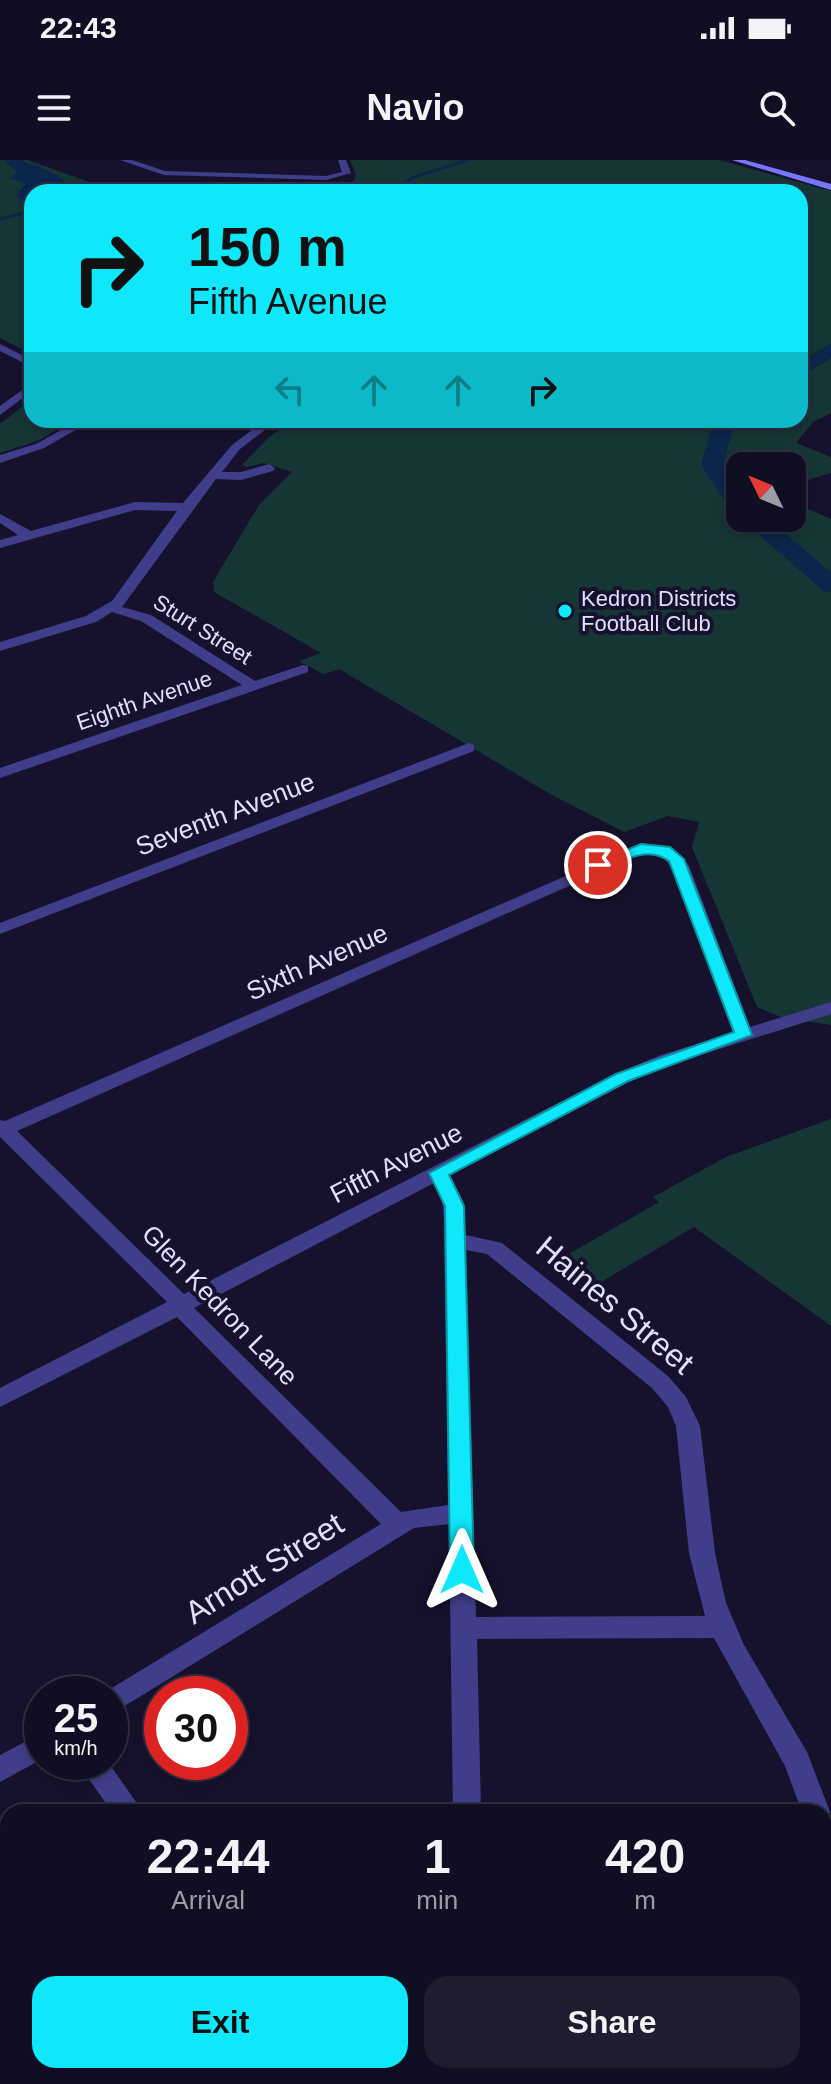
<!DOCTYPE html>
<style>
:root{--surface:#100e22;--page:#1e1c2f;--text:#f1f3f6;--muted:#9c9ca5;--line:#302e40;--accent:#0ee8fa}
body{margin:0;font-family:Arial,sans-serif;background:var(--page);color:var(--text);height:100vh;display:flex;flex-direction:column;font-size:30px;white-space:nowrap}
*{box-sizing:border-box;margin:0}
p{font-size:26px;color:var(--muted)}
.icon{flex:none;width:44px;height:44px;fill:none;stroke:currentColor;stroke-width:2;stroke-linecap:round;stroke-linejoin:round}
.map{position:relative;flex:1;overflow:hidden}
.side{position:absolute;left:0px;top:1644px;width:832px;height:280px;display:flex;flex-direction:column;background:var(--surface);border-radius:24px 24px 0 0;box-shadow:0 4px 12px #0003,0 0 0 2px var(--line)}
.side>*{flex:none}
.top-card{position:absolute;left:24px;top:24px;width:784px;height:244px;border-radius:24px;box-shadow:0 4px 12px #0003,0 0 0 2px var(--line);background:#0ee8fa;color:#111;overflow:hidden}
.needle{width:52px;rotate:313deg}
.fabs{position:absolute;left:726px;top:292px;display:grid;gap:16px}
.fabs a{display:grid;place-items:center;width:80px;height:80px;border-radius:16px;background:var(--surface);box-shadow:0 4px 12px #0003,0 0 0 2px var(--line);font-size:40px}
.speed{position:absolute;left:24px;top:1516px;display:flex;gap:16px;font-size:40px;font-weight:700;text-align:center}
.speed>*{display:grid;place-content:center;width:104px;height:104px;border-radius:50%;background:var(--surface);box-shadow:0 4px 12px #0003,0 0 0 2px var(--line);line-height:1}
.speed small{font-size:20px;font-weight:400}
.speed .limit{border:12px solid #d22;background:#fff;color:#111}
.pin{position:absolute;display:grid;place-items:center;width:68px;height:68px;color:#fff;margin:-34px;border:4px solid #fff;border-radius:50%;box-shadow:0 2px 8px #0007}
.me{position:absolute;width:88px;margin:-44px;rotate:0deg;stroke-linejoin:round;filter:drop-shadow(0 0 6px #0008)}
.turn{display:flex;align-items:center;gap:28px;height:168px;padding:0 32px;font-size:36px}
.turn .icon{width:104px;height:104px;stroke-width:2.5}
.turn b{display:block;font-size:56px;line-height:68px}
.lanes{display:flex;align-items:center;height:76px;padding:0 32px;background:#0003;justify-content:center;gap:40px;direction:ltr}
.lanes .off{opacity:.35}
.eta{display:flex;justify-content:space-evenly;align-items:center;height:136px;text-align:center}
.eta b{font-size:48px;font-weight:700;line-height:56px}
.primary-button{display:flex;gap:16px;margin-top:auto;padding:16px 32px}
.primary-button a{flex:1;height:92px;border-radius:24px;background:var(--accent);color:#111;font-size:32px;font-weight:700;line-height:92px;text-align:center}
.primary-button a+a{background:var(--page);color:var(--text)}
.status{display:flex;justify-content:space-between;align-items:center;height:56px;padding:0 40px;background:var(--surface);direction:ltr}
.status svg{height:22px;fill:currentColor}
header{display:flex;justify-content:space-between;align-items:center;height:104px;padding:0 32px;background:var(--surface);font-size:36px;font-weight:700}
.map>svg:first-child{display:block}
.green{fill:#153635}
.water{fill:#0c254b}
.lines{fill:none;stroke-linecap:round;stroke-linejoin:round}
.stream{stroke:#0c254b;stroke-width:3}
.river{fill:#0c254b;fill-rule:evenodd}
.street{fill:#403e8a;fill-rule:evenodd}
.secondary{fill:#7877fc;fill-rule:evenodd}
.route{fill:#0ee8fa;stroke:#0997a2;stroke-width:2}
.poi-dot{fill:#0ee8fa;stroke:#16122d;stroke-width:3}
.labels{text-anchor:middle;stroke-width:8;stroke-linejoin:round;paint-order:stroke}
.far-poi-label{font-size:22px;fill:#e1defe;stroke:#16122d;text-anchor:start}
.far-street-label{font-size:22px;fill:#e1defe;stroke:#16122d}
.street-label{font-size:26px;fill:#e1defe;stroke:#16122d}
.near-street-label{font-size:32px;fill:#e1defe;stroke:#16122d}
</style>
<div class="status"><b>22:43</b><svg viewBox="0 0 49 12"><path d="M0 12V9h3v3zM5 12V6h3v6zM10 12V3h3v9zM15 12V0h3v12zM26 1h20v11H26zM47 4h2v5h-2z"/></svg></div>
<header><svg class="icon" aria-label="menu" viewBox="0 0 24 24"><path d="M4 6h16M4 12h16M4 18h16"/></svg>Navio<svg class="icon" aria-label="search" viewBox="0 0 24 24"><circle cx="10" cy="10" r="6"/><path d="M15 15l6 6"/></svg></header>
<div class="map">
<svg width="831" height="1924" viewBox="0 0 831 1924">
<rect width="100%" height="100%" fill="#16122d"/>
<!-- green -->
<path class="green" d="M0,0H28L108,29L219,32H32V194L0,178Z
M350,0H719L831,31V253L813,262L796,283L831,297V313L792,325V306H740V358H792V328L808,349L831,359V865L783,858L757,847L692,687L699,662L668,656L624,672L552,635L339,509L323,514L299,501L321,493L214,432L213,422L259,345L292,312L264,303L247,307L242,305L269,277L293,260H800V32H350L356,14Z
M32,239V260H71L40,280L0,293V264Z
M831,959V1166L694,1067L589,1129L555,1102L659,1042L653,1037L726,997Z"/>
<!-- water -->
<path class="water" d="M20,0C37,7 58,11 68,26L101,32H32V42L22,41L16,35L25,24L10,18L17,12L5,1Z"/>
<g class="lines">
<!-- stream -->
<path class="stream" d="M401,32L400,26L414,17L468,0
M0,59L32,51"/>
<!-- river -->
<path class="river" d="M831,183V198L800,218V202Z
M720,260H744L732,272L723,305L740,330V354L732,352L701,305L711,270Z
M740,358H766L831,412V433L822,430Z"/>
<!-- street -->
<path class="street" d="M120,0H132L165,11L326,16L342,12L338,0H346L351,13L326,20L164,15Z
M0,184L32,200V207L0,191Z
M32,223V231L0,255V246Z
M79,260H93L44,288L0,303V295L36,284Z
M265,260H278L240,289L222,312H241L269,304L275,308L273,311L241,320L216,319L122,447L151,455L255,521L303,505L308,506V512L0,618V608L242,525L141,461L112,452L96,462L0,491V482L86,456L112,441L177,351L135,350L0,388V380L18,375L0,363V354L31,371L135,342L183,343L232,285Z
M469,583L474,585V591L0,774V763Z
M641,683L671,687L689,706L750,867L831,842V854L675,903L629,922L450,1015L462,1039L466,1075L502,1083L668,1216L686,1237L700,1266L715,1393L726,1443L744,1485L807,1592L830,1652L826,1661L824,1652H802L785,1606L714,1478L477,1479L481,1652H453L449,1364L414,1368L110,1555V1534H102L381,1364L177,1157L0,1247V1228L167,1142L0,977V960L5,961ZM643,693L660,695L673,708L733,873L661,895L615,914L184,1134L17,971ZM434,1023L442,1039L444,1059L448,1345L401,1352L194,1148ZM466,1090L487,1094L652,1228L668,1247L676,1266L689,1393L705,1456L476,1457Z
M42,1573V1599L0,1622V1595Z
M77,1602H108L143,1652H112Z
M824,1670L831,1672V1723L824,1720Z
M313,1916H350L353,1924H316Z
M457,1916H489V1924H457Z"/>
<!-- secondary -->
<path class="secondary" d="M732,0H745L831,24V30Z"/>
</g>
<!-- route -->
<path class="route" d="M641,684L670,687L684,699L752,875L628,921L449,1015L464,1046L474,1410L470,1417H454L450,1410L445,1046L429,1013L616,914L734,872L669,701C646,684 622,703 598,710L590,705Z"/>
<!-- markers -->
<circle class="poi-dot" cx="565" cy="451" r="8"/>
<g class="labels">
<!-- far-poi labels -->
<g class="far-poi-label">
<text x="581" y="446">Kedron Districts<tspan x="581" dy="25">Football Club</tspan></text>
</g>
<!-- far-street labels -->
<g class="far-street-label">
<text transform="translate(203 469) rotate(32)" y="8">Sturt Street</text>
<text transform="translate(144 540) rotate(-19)" y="8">Eighth Avenue</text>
</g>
<!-- street labels -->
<g class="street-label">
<text transform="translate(225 654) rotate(-21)" y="9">Seventh Avenue</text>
<text transform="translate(317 802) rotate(-24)" y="9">Sixth Avenue</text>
<text transform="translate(396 1003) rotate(-27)" y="9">Fifth Avenue</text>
<text transform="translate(220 1145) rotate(46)" y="9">Glen Kedron Lane</text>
</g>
<!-- near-street labels -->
<g class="near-street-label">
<text transform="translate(615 1145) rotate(40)" y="11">Haines Street</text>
<text transform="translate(264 1408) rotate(-32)" y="11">Arnott Street</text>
</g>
</g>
</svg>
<div class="fabs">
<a><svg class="needle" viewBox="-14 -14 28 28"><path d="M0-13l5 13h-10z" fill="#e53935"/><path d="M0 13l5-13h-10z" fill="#9c9ca5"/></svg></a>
</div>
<div class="speed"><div>25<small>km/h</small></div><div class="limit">30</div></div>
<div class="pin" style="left:598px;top:705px;background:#d93025"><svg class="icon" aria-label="arrive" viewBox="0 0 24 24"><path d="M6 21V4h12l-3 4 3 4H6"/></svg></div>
<svg class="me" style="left:462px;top:1410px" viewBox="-20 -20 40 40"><path d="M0-17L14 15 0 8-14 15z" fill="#0ee8fa" stroke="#fff" stroke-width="4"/></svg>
<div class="top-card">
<div class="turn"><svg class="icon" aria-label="right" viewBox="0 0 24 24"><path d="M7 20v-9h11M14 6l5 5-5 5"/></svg><div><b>150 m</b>Fifth Avenue</div></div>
<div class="lanes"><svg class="icon off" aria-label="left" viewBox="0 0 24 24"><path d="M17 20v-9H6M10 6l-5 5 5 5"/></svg><svg class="icon off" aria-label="ahead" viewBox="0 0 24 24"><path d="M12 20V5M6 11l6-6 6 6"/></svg><svg class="icon off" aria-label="ahead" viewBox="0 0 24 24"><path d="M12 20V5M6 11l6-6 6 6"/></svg><svg class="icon" aria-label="right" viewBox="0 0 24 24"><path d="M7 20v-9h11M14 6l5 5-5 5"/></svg></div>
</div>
<section class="side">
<div class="eta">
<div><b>22:44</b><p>Arrival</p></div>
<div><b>1</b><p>min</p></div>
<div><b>420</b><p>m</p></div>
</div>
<div class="primary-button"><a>Exit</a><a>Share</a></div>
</section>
</div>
